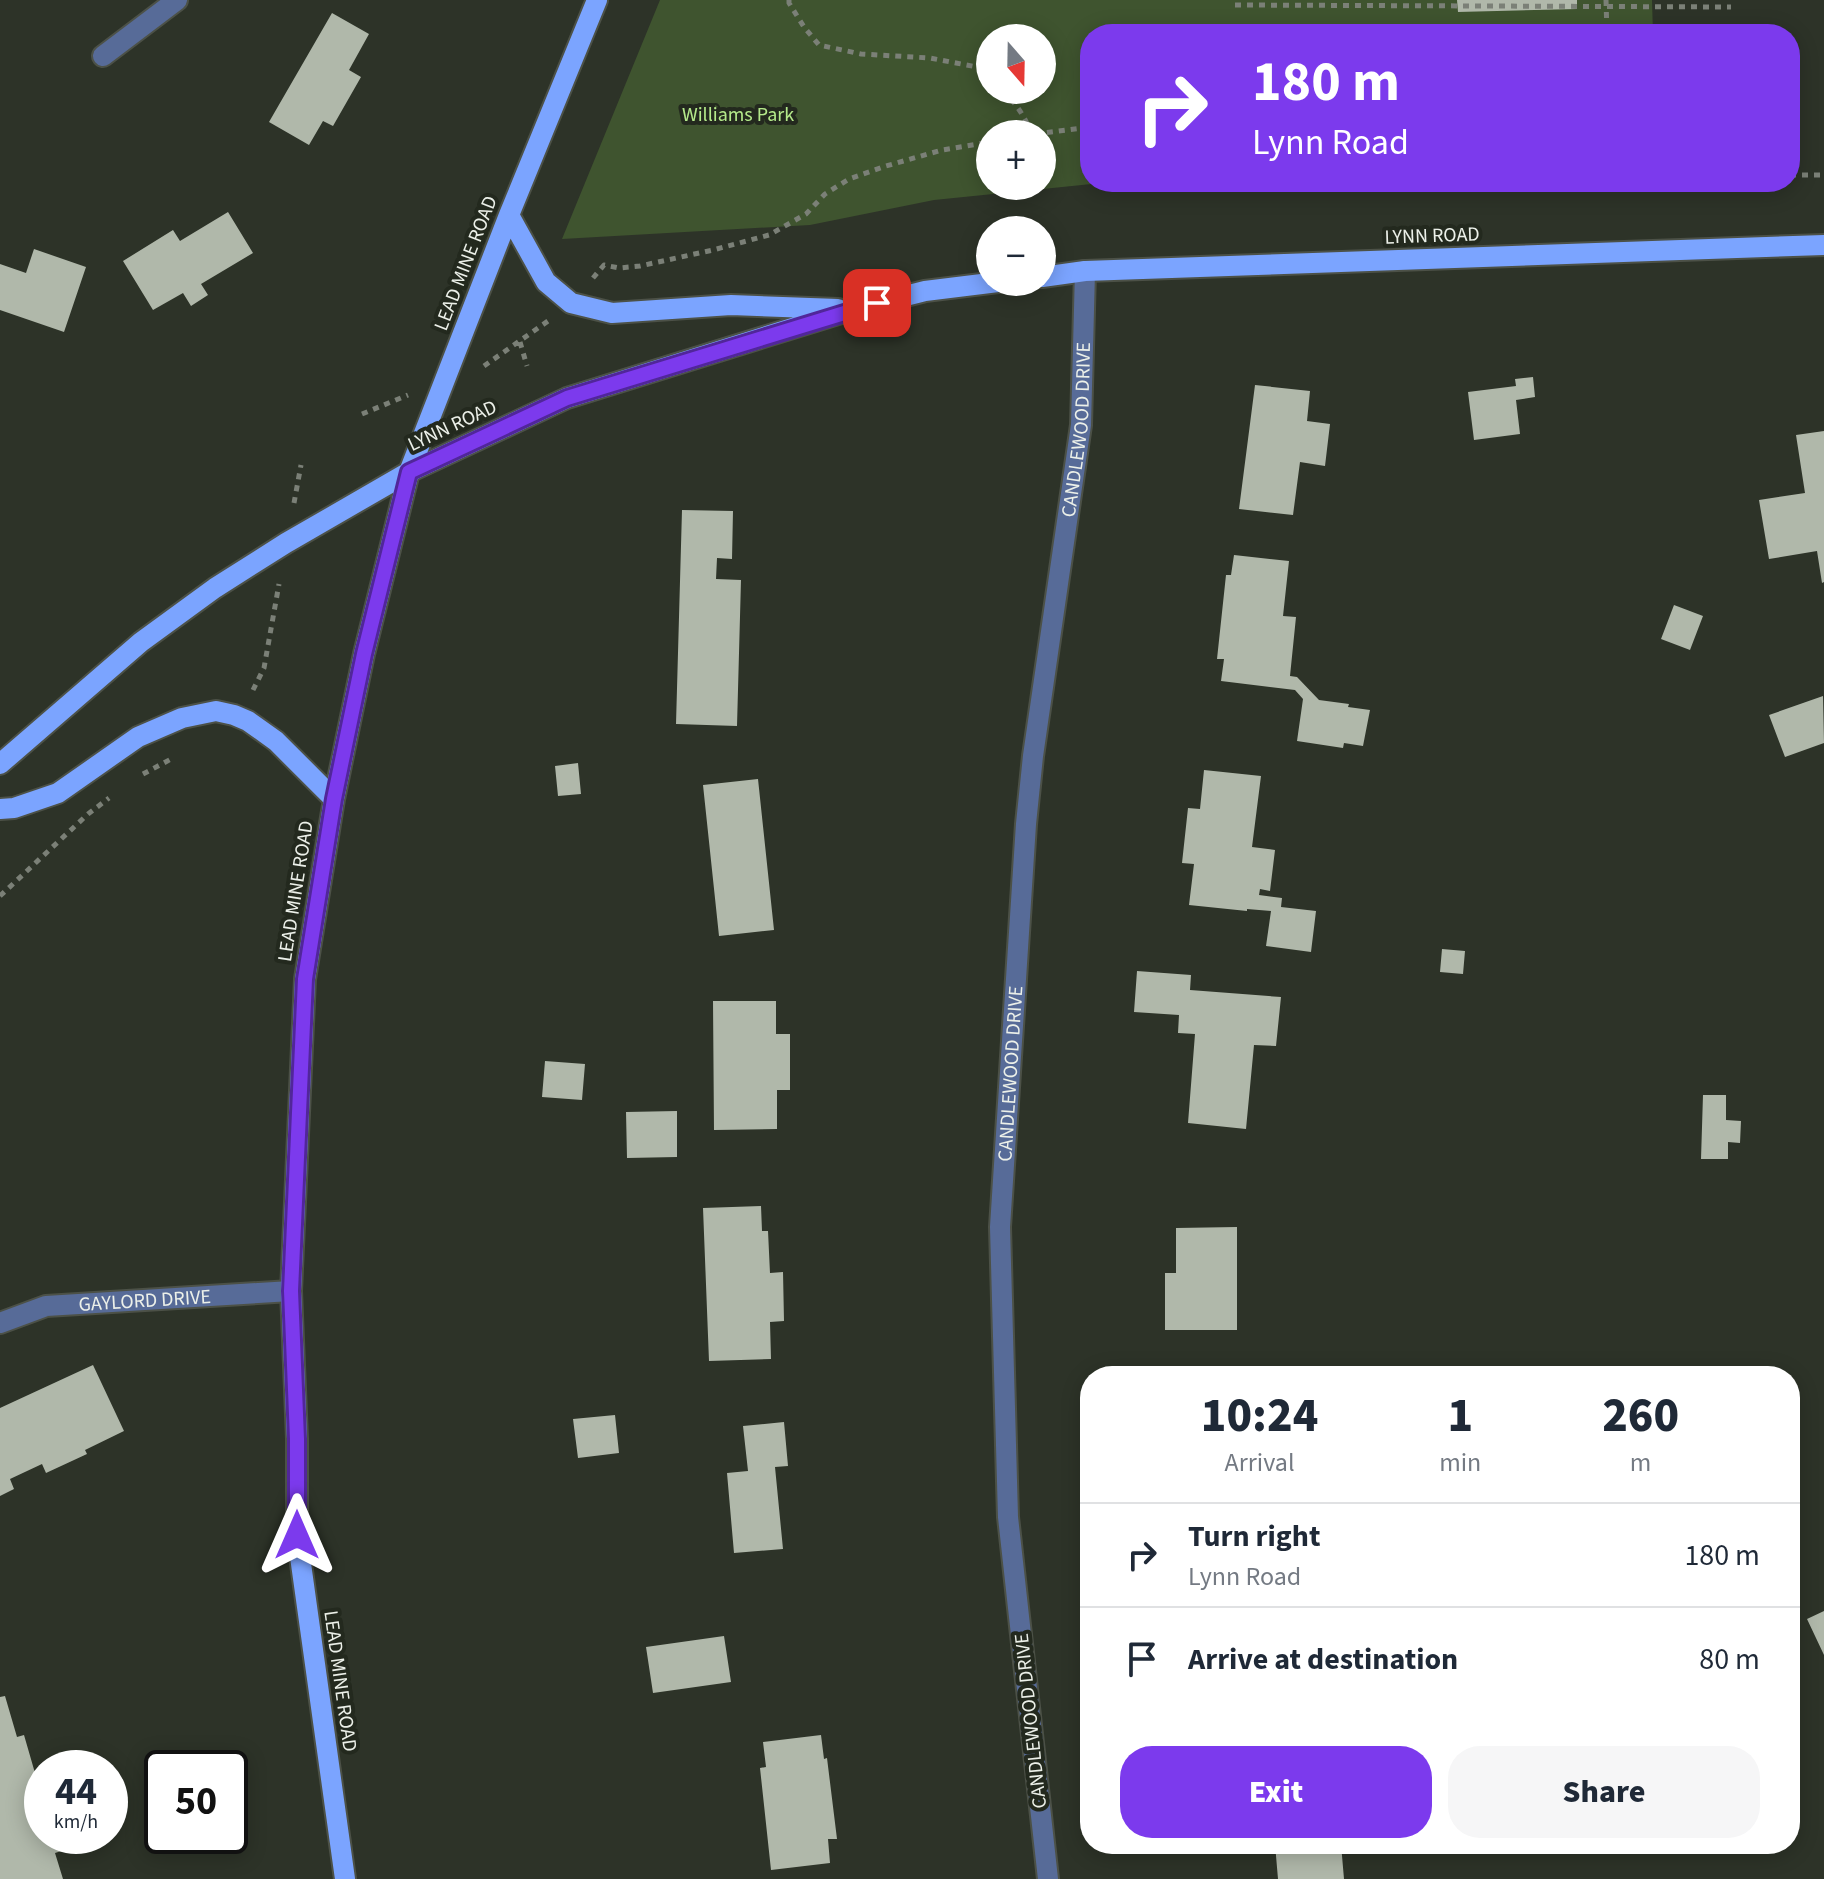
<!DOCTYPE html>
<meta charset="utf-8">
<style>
:root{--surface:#fff;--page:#f6f6f7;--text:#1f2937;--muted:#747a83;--line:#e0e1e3;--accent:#7c3aed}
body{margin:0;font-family:"Source Sans 3",sans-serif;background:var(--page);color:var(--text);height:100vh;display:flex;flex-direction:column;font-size:30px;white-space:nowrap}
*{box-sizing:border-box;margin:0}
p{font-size:26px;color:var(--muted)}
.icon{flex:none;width:44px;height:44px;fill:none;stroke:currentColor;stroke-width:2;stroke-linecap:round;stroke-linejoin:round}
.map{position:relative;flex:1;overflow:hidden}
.sheet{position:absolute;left:1080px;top:1366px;width:720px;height:488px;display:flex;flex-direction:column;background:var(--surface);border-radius:32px;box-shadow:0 4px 20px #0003}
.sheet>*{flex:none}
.top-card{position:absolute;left:1080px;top:24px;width:720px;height:168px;border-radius:32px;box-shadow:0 4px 20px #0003;background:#7c3aed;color:#fff;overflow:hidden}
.needle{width:52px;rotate:160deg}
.tools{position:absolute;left:976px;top:24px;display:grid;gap:16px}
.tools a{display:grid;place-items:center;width:80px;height:80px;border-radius:50%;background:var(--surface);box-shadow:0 4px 20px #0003;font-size:40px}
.speed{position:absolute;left:24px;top:1750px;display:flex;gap:16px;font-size:40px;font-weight:700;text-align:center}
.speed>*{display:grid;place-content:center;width:104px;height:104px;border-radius:50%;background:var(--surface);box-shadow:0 4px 20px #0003;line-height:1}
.speed small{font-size:20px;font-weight:400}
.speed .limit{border:4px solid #111;border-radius:12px;background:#fff;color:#111}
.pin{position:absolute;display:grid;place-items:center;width:68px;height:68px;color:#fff;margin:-34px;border-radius:16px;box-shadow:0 4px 12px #0006}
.me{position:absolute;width:88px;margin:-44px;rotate:0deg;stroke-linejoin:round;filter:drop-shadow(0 0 6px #0008)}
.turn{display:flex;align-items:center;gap:28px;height:168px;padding:0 40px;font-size:36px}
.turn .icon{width:104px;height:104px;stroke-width:2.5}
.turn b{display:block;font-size:56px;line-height:68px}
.eta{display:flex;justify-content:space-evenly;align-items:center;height:136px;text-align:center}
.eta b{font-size:48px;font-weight:800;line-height:56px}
.button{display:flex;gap:16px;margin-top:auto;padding:16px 40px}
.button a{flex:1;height:92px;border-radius:32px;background:var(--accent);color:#fff;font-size:32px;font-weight:800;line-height:92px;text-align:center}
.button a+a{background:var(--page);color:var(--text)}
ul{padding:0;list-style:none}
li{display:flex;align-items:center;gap:24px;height:104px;padding:0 40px;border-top:2px solid var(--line)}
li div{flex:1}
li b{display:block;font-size:30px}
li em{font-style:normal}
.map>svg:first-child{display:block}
.green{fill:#3f542f;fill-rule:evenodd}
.building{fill:#b0b8aa}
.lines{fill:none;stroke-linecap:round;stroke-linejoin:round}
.minor-casing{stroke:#4c5147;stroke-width:24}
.major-casing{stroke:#4c5147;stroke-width:24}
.path{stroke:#7b8077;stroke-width:5;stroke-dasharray:6 6;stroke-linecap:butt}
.minor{stroke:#576b98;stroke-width:20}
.major{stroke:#7ba4ff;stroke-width:20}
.route-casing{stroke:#51269a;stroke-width:20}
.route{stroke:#7c3aed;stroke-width:14}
.labels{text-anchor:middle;stroke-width:8;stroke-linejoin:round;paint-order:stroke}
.park-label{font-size:20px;fill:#b4e98a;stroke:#23291e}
.street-label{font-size:20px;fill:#ecf0e9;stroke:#23291e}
</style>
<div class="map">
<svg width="1824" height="1879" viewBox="0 0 1824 1879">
<rect width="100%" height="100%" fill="#2d3328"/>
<!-- green -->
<path class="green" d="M660,0H1652L1653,34H1090V182H1111L934,200L810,225L562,239ZM990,38H1042V90H990ZM990,134H1042V186H990Z"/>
<!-- building -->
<path class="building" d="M1457,0H1577V9L1458,12Z
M332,13L369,34L349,70L361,77L333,126L323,121L309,145L269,122Z
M228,212L253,253L201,284L208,295L191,306L183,293L153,310L123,261L173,230L180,241Z
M34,249L86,267L64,332L0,310V264L26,273Z
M1533,377L1535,397L1516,400L1520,434L1474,440L1468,392L1516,386L1515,379Z
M1255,385L1310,391L1307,421L1330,424L1325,466L1300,462L1293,515L1239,509Z
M1824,431V582L1822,583L1817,551L1769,559L1759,500L1805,493L1796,435Z
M682,510L733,511L732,559L717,558L716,579L741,580L737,726L676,724Z
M1234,555L1289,561L1283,616L1296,617L1290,676L1297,677L1319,700L1349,704L1348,707L1370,710L1363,746L1344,743L1343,748L1297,741L1303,699L1295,690L1221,681L1224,659H1217L1226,575H1231Z
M1674,605L1703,616L1690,650L1661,639Z
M1823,696L1824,743L1785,757L1769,715Z
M578,763L581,794L558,796L555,766Z
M1204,770L1261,776L1252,847L1275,850L1270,891L1260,889L1259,895L1282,898L1281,907L1316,911L1311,952L1266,946L1271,911L1247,909V911L1189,905L1194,864L1182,863L1188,808L1200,809Z
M758,779L774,930L719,936L703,785Z
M1442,949L1465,951L1463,974L1440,972Z
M1137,971L1191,975L1190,990L1281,997L1276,1046L1254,1045L1246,1129L1188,1123L1195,1034L1178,1033L1179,1015L1134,1012Z
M713,1001H776V1034H790V1090H777V1129L714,1130Z
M545,1061L585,1064L582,1100L542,1097Z
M1703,1095H1726V1120L1741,1121L1740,1143L1728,1142V1159H1701Z
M677,1111V1157L627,1158L626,1112Z
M761,1206L762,1231H768L770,1273L783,1272L784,1321L770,1322L771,1359L709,1361L703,1208Z
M1237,1227V1330H1165V1273H1176V1228Z
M93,1365L124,1431L85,1450L87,1454L46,1473L42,1464L10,1479L14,1489L0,1496V1408Z
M615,1415L619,1453L578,1458L573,1419Z
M784,1422L788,1466L775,1467L783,1549L734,1553L727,1473L748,1471L743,1426Z
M1824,1611V1655L1807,1619Z
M724,1636L731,1682L653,1693L646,1647Z
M5,1696L17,1737L24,1735L35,1773L39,1772L42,1782V1836H67L71,1848L55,1853L63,1879H0V1697Z
M821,1735L824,1759L827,1758L837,1839H828L830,1863L771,1870L760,1768L766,1767L763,1742Z
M1275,1844H1341L1344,1879H1278Z"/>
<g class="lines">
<!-- minor casing -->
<g class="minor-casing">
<g id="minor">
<path d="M103,56L177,0"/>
<path id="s1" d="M0,1323L46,1306L291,1291"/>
<path id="s2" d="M1048,1879L1008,1517L1000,1227L1026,824L1033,756L1081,425L1085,271"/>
</g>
</g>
<!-- major casing -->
<g class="major-casing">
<path id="major" d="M509,215L546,282L571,303L612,313L731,305L838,309
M1042,277L1085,271L1824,245
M0,764L141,642L215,588L286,543L409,472L567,398L854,309L925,291L998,282
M0,809L14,808L58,793L138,737L182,718L216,711L234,715L248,721L276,741L334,799
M345,1879L297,1535V1439L291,1291L305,979L334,799L364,654L409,472L509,215L597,0"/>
</g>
<!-- path -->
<path class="path" d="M789,0V3L804,27L819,45L861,54L930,58L982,68L990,77
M1606,0L1607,34
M1235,5L1731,7
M1003,90C1015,103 1026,117 1031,134
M1035,134L1090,127
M1790,175H1824
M593,278L604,265L619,268L640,266L713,250L769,235L806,214L825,194L849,179L886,166L942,150L990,142
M520,342L527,366
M484,366L548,321
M362,414L408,395
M294,503L301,465
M253,690L264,668L279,584
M143,774L173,758
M0,896L88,814L109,798"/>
<!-- minor -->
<use href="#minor" class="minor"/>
<!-- major -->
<use href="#major" class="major"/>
</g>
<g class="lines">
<!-- route casing -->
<g class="route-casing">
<path id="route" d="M297,1535V1439L291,1291L305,979L334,799L364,654L409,472L567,398L877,303"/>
</g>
<!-- route -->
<use href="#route" class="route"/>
</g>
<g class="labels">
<!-- park labels -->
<g class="park-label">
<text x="738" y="121">Williams Park</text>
</g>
<!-- street labels -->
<g class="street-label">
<text transform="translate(1432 235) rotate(-2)" y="7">LYNN ROAD</text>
<text transform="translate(465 263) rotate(-69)" y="7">LEAD MINE ROAD</text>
<text transform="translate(452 425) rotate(-25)" y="7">LYNN ROAD</text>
<text dy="7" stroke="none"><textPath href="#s2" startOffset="1456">CANDLEWOOD DRIVE</textPath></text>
<text transform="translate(295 891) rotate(-81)" y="7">LEAD MINE ROAD</text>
<text dy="7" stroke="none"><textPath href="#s2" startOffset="808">CANDLEWOOD DRIVE</textPath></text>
<text dy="7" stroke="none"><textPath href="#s1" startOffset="148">GAYLORD DRIVE</textPath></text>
<text transform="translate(341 1681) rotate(82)" y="7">LEAD MINE ROAD</text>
<text transform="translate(1030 1721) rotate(-96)" y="7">CANDLEWOOD DRIVE</text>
</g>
</g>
</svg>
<div class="tools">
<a><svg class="needle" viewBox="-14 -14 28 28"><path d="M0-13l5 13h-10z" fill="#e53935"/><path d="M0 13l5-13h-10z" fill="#747a83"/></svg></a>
<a>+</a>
<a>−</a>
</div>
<div class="speed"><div>44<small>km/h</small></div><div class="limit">50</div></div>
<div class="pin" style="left:877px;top:303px;background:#d93025"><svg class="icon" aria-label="arrive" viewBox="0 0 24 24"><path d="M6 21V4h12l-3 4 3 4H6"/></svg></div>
<svg class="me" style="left:297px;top:1535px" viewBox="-20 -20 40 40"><path d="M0-17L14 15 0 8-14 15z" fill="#7c3aed" stroke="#fff" stroke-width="4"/></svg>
<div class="top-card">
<div class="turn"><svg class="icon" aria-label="right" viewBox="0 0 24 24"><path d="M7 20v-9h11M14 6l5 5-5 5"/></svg><div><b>180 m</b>Lynn Road</div></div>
</div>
<section class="sheet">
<div class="eta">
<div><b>10:24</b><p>Arrival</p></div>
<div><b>1</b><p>min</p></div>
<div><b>260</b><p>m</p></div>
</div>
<ul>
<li><svg class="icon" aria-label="right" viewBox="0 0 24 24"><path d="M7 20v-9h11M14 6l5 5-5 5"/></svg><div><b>Turn right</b><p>Lynn Road</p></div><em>180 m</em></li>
<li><svg class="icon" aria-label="arrive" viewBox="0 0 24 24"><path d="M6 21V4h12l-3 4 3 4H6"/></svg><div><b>Arrive at destination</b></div><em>80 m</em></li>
</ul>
<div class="button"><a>Exit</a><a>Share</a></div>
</section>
</div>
